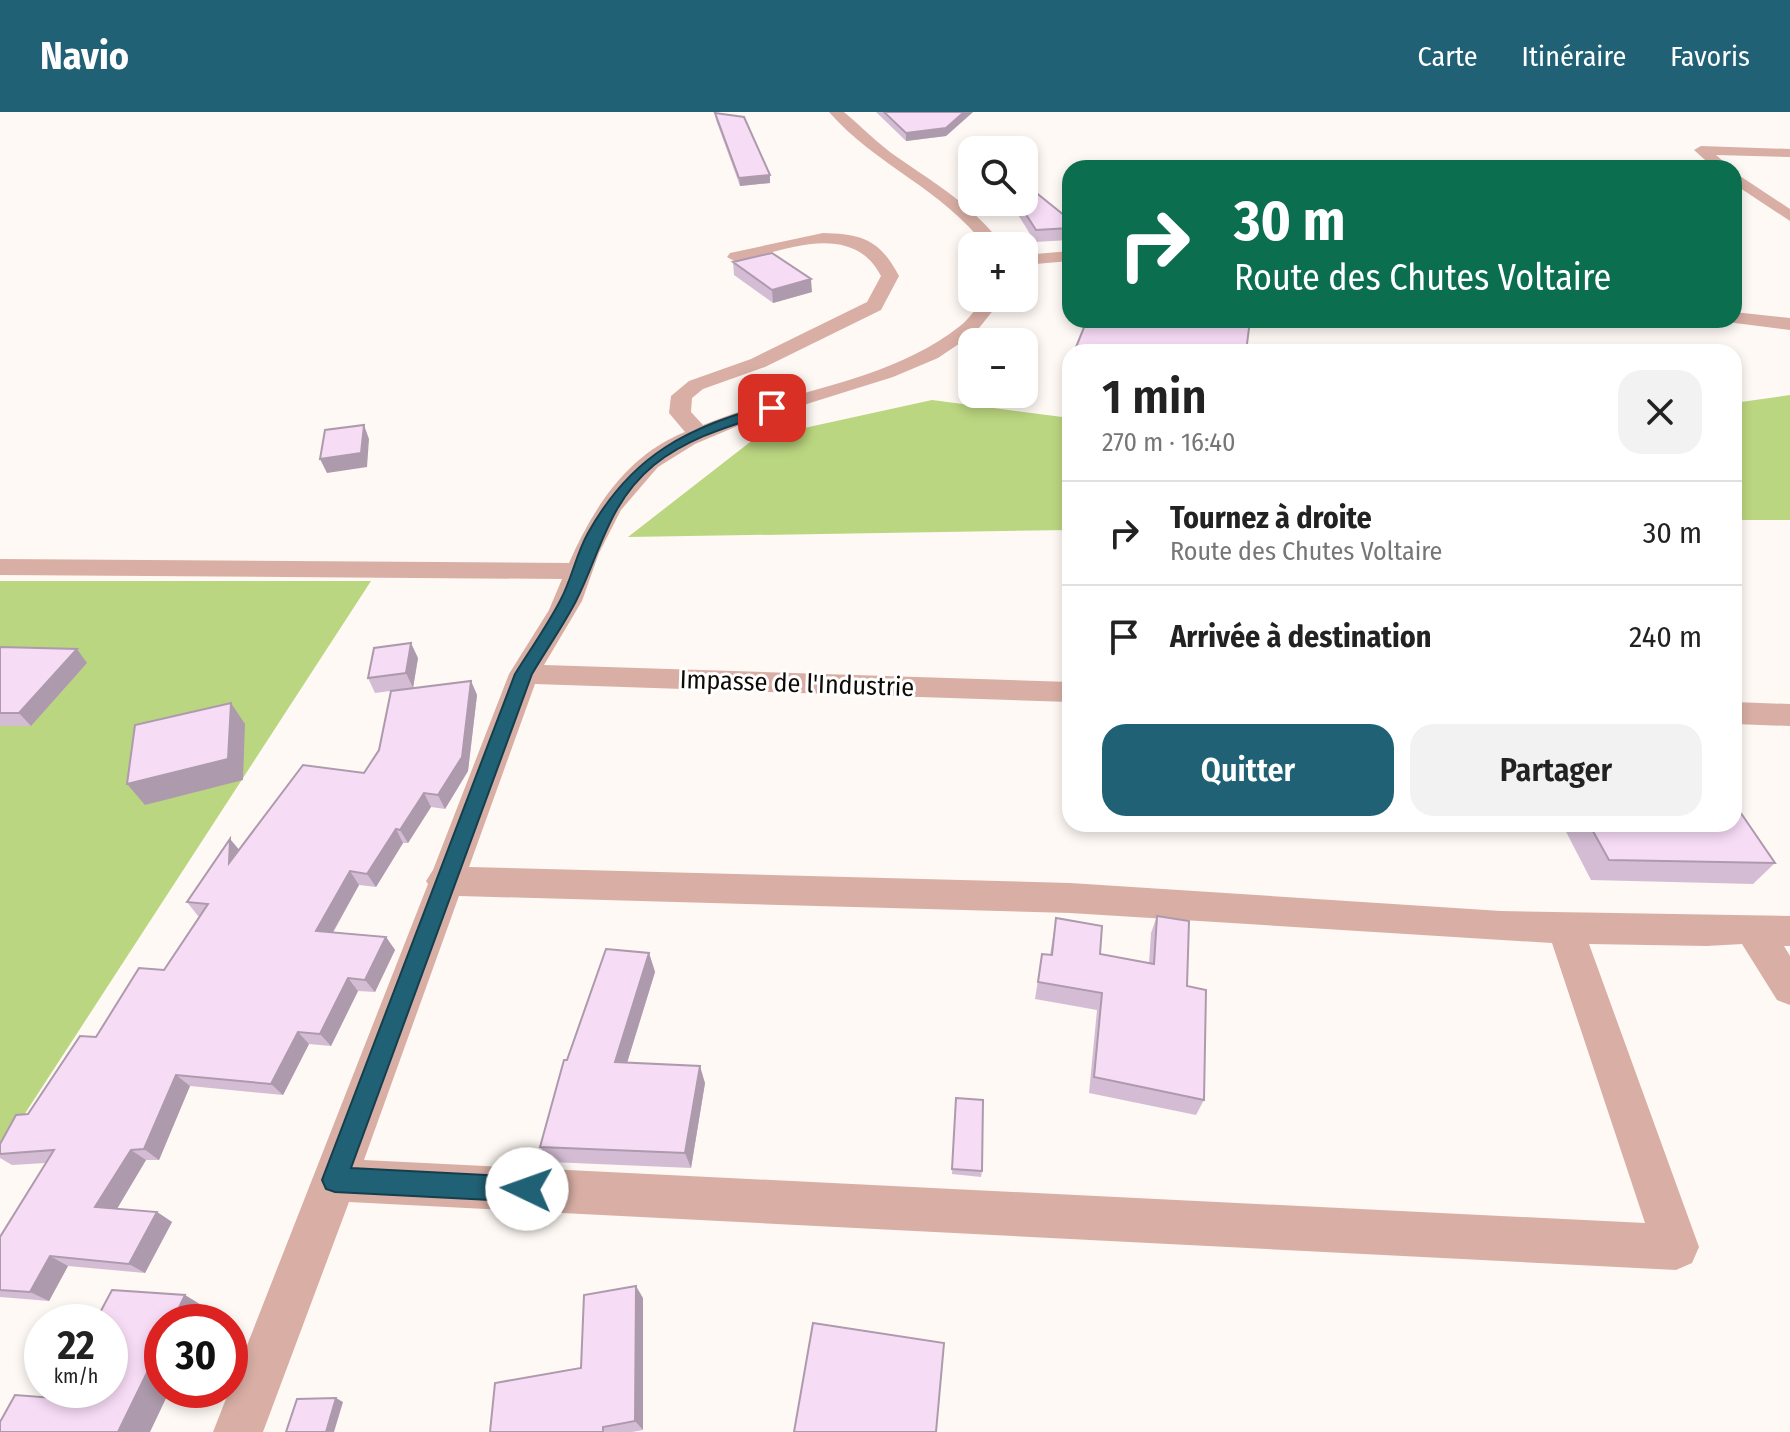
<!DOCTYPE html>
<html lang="fr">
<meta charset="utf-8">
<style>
:root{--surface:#fff;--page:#f2f2f2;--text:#222;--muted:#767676;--line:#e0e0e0;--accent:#216176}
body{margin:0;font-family:"Fira Sans Condensed",sans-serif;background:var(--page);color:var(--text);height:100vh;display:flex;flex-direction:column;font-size:30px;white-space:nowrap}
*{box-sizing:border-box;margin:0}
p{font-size:26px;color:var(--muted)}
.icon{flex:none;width:44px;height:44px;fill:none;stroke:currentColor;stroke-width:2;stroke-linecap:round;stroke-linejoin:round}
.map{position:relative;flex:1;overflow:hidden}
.panel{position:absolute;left:1062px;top:232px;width:680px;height:488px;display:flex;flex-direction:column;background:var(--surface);border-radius:24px;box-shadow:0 4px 12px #0003}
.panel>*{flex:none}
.top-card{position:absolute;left:1062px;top:48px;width:680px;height:168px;border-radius:24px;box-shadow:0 4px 12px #0003;background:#0b6e4f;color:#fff;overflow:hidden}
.tools{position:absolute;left:958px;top:24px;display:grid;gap:16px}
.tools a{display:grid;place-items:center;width:80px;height:80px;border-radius:16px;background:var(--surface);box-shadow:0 4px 12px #0003;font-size:40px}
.speed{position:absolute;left:24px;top:1192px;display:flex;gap:16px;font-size:40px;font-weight:700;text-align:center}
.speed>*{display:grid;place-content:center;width:104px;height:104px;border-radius:50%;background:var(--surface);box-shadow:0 4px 12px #0003;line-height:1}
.speed small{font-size:20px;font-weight:400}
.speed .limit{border:12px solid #d22;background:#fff;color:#111}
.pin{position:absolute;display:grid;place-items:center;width:68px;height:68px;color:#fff;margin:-34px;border-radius:16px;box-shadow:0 4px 12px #0006}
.me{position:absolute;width:88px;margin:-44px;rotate:273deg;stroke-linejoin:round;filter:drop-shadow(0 0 6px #0008)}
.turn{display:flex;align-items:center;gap:28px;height:168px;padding:0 40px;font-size:36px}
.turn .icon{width:104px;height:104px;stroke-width:2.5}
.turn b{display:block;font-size:56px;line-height:68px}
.round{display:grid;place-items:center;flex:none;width:84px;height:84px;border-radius:24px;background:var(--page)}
.headline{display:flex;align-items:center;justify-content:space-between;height:136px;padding:0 40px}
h1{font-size:48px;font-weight:600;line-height:60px}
.button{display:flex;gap:16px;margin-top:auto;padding:16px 40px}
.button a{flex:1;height:92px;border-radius:24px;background:var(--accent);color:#fff;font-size:32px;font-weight:600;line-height:92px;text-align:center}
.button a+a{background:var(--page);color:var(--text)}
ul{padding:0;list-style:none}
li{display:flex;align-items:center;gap:24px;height:104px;padding:0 40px;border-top:2px solid var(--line)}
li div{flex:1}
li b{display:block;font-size:30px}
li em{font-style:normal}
header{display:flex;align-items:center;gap:48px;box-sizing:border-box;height:112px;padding:0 40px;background:var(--accent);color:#fff}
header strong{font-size:38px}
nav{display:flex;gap:44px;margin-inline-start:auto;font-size:28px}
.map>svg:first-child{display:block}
.forest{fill:#bbd680}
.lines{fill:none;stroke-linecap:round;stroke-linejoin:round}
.minor{fill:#d9afa5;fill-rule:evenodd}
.wall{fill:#d4bdd4}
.shaded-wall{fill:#ad9aac}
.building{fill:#f7dcf6;stroke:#ad9aac;stroke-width:2}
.route{fill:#216176;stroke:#153f4d;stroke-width:2}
.labels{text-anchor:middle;stroke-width:6;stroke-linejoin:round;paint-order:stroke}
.street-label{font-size:26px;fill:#0f0b07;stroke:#fff}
</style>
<header>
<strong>Navio</strong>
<nav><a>Carte</a><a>Itinéraire</a><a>Favoris</a></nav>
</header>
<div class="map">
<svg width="1790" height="1320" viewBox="0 0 1790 1320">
<rect width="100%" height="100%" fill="#fef9f4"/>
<!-- forest -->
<path class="forest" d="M1790,283V408H1734V291Z
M932,288L1070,306V418L628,425L754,327Z
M0,469H371L0,1040Z"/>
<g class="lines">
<!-- minor -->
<path class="minor" d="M829,0H844C862,15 878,32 897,45C936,72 975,95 1003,134H985C944,78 875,53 829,0Z
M1701,34L1790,37V45L1716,43L1731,56H1714L1694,38Z
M1734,60L1790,97V109L1734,72Z
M823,121C863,122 880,128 899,164L881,198L765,255L703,277L692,286L691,300L703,313C786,279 888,271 960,214C969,207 977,195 984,186H1003L975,221L938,246L893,265L740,313L695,332L658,355L621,398L599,441L582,489L544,553L1070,570V590L535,572L469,755L1070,771L1501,799L1790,804V834H1784L1790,844V893L1777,888L1742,832L1707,834L1589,832L1699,1135L1692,1151L1676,1158L349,1090L263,1320H213L428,772L426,769L433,758L509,562L549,498L562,467L0,463V447L569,451C593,396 627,343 685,320L669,301L671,284L689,269L751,247L867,190L881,164C852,108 784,138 736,150L727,145L730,141ZM459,784L1070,801L1552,831L1645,1111L364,1048Z
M1070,139V149L1024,153V143Z
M1734,200L1790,206V218L1727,210L1726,208H1734Z
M1734,590L1790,592V614L1734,612Z"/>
</g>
<!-- wall -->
<path class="wall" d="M876,0H973L946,24L906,29Z
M715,1L770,63V71L740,74L716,8Z
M1010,90H1024L1070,108V128L1035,130Z
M733,150L812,180L773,191L734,163Z
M1087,208L1246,240H1074Z
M1070,251V271L1067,270Z
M0,535L87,551L31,614H0Z
M418,546L413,576L375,581L368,566Z
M471,569L477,583L468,659L445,697L431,695L408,731H403L376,775L359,773L333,821L386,825L395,838L375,880L358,879L331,934L309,932L283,983L190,974L159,1048H146L117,1097L157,1100L172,1110L145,1161L68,1154L49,1189L0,1185V1125L46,1051L12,1053L0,1046V1032L96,925L164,858L200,804H198L187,790L230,727L239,738L364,661Z
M1562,712H1734L1775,751L1753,772L1591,768Z
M1157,804L1187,874L1204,988L1196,1003L1089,981L1097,898L1035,887L1042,842L1050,843L1056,806L1100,842L1149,851L1151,821Z
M649,841L655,860L627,951L705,971L691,1056L550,1050L540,1035L567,948Z
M956,986L982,1059L981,1065L952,1062Z
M643,1186V1318L632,1320H490L581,1256Z"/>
<!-- shaded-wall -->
<path class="shaded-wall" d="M964,0H973L946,24L906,29V21Z
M770,63V71L740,74L739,66Z
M811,167L812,180L773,191L772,178Z
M364,313L369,327L367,355L327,361L320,347Z
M411,531L418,546L413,576L406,561Z
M77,537L87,551L31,614L19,601Z
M471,569L477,583L468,659L445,697L438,683Z
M231,591L245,612L243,668L145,693L127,672Z
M424,681L431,695L408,731L400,718Z
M396,717L403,731L376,775L367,762Z
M230,727L241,740L229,751Z
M350,759L359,773L326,832L316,819Z
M386,825L395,838L375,880L365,868Z
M649,841L655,860L622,967L615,950Z
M348,866L358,879L331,934L320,922Z
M298,920L309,932L283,983L271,972Z
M700,954L705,971L691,1056L685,1041Z
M176,963L190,974L159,1048L144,1037Z
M131,1038L146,1048L112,1105L95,1095Z
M157,1100L172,1110L145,1161L129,1152Z
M50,1144L68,1154L49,1189L30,1180Z
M636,1174L643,1186V1318L635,1309Z
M185,1183L208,1197L202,1210H172Z
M162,1230V1278H170L150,1320H118Z
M336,1286L343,1290L334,1320H326Z"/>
<!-- building -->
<path class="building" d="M884,0H964L946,16L906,21Z
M715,1L744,5L770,63L739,66Z
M1024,71L1070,108V116L1036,118L1018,90H1024Z
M772,141L811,167L772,178L733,150Z
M1087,208H1250L1246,240L1220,237L1219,240H1164L1144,237L1143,240H1074Z
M364,313L361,341L320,347L325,318Z
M411,531L406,561L368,566L374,536Z
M0,535L77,537L19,601H0Z
M471,569L462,645L438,683L424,681L400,718L396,717L367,762L350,759L316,819L386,825L365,868L348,866L320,922L298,920L271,972L176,963L144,1037L131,1038L95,1095L157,1100L129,1152L50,1144L30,1180L0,1178V1125L54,1038L0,1042V1032L16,1003L28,1002L80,924L96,925L139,856L164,858L208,792L187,790L230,727L229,751L303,653L364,661L379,638L391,579Z
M231,591L228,647L127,672L135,613Z
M1734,691L1775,751L1609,748L1589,712H1734Z
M1157,804L1189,809L1187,874L1206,878L1204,988L1094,965L1102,881L1038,870L1042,842L1052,843L1056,806L1102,814L1100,842L1154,852Z
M606,837L649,841L615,950L700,954L685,1041L540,1035L564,948H567Z
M956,986L983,988L982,1059L952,1057Z
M636,1174L635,1309L603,1315V1320H490L495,1271L581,1256L584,1183Z
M112,1178L185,1183L172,1210H162V1230L118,1320H0V1310L15,1283L54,1286L58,1278H110V1210H95Z
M813,1211L944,1231L936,1320H794Z
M336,1286L326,1320H286L297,1287Z"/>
<!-- route -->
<path class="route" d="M772,292L776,293V299C734,313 690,324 654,353C608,391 601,439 576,489C563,514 546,538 532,562L351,1056L527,1065L535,1069L539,1077L535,1086L527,1090L335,1080L326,1077L322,1068L515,562C530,538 547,514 560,489C572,467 576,442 588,421C632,342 688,315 772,292Z"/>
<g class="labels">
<!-- street labels -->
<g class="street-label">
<text transform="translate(797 571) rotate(2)" y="9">Impasse de l'Industrie</text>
</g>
</g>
</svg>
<div class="tools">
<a><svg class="icon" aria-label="search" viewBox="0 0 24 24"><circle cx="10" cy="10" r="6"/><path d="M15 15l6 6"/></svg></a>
<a>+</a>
<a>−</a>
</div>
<div class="speed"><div>22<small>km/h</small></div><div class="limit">30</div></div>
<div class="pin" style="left:772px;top:296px;background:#d93025"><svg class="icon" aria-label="arrive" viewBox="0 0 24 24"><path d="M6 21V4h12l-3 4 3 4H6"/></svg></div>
<svg class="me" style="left:527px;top:1077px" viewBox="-20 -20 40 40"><circle r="19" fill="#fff"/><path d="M0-13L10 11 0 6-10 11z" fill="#216176"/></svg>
<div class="top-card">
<div class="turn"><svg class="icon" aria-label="right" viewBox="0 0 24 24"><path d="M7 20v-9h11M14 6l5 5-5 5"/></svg><div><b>30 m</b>Route des Chutes Voltaire</div></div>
</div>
<section class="panel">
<div class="headline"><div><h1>1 min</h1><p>270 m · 16:40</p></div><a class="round"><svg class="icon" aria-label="close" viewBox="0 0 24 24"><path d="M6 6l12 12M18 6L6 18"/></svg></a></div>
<ul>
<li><svg class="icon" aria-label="right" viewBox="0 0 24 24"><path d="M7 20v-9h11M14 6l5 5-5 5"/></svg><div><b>Tournez à droite</b><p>Route des Chutes Voltaire</p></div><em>30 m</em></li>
<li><svg class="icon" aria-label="arrive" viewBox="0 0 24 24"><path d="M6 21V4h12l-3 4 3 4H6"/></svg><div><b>Arrivée à destination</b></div><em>240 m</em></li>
</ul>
<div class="button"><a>Quitter</a><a>Partager</a></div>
</section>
</div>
